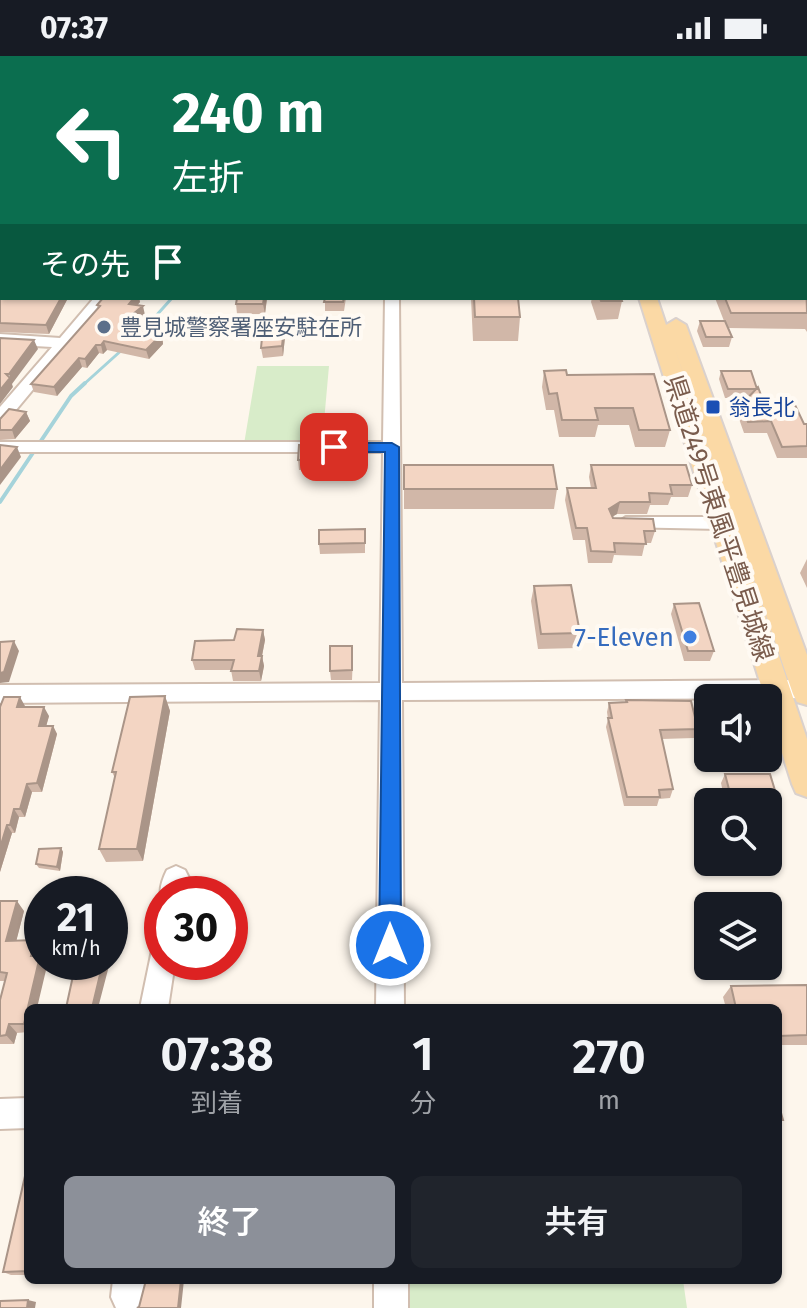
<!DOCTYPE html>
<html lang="ja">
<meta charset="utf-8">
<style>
:root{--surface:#171b24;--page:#20242c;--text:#f1f3f6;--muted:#9ea1a6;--accent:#8c9099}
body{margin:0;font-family:"Fira Sans","Noto Sans JP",sans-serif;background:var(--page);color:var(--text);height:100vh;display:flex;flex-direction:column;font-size:30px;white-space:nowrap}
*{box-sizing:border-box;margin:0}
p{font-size:26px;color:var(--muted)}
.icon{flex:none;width:44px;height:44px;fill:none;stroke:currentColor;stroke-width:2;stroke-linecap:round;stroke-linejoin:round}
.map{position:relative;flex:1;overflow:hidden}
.drawer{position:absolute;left:24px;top:948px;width:758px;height:280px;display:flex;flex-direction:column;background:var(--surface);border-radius:12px;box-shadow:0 2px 6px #0004}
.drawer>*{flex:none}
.hud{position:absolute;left:0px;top:0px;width:808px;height:244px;box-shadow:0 2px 6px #0004;background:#0b6e4f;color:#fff;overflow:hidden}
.buttons{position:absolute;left:694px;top:628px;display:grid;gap:16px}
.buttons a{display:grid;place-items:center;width:88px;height:88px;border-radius:12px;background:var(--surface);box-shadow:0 2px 6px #0004;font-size:40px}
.speed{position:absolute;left:24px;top:820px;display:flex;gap:16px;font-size:40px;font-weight:700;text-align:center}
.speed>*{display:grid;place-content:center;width:104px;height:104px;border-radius:50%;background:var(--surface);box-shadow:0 2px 6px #0004;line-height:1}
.speed small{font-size:20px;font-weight:400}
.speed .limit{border:12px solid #d22;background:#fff;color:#111}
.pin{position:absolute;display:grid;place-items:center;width:68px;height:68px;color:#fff;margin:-34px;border-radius:16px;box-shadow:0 4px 12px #0006}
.me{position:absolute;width:88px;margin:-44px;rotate:0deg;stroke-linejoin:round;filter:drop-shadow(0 0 6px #0008)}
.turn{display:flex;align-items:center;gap:28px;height:168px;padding:0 40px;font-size:36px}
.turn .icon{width:104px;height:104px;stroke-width:2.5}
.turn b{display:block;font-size:56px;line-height:68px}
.then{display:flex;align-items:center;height:76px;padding:0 40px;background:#0003;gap:16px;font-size:30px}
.eta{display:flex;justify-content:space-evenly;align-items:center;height:136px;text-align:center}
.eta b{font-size:48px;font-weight:600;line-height:56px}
.cta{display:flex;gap:16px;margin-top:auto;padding:16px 40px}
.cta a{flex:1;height:92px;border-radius:12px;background:var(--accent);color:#fff;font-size:32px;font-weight:600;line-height:92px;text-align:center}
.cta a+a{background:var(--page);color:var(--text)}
.status{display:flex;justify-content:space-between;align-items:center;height:56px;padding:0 40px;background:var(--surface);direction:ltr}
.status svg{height:22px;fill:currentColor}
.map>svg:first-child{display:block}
.green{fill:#d8ecc9}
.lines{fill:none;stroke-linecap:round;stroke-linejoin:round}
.stream-far1{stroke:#a5d3da;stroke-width:3}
.stream{stroke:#a5d3da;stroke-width:4}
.minor-casing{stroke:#d1beb0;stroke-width:4}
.major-casing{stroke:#dad1cd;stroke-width:4}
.minor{fill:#fff;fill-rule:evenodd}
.major{fill:#fbd9a5;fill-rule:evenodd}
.wall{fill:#d1b7a8}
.shaded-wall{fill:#aa9588}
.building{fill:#f3d5c3;stroke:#aa9588;stroke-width:2}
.route{fill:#1a73e8;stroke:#114b97;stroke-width:2}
.service-dot{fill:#5c6f8a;stroke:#fffaf3;stroke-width:3}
.transit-dot{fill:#1a4fb4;stroke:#fffaf3;stroke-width:3}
.shop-dot{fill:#3f7fe0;stroke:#fffaf3;stroke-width:3}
.labels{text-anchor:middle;stroke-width:8;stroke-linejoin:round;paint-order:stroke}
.far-service-label{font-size:22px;fill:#4e5e75;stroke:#fffaf3;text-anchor:start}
.far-transit-label{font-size:22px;fill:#164399;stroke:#fffaf3;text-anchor:start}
.street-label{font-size:26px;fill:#7a5c4d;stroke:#fffaf3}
.shop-label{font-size:26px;fill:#366cbe;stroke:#fffaf3;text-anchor:end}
</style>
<div class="status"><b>07:37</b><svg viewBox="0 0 49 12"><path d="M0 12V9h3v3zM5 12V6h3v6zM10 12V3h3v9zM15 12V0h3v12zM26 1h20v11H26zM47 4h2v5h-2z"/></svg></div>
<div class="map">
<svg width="807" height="1252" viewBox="0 0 807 1252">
<rect width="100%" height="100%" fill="#fdf6ec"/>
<!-- green -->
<path class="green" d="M257,310H329L322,388H244Z
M401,1224H683L687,1252H401Z"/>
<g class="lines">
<!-- stream-far1 -->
<path class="stream-far1" d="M146,271L172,242
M83,329L124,292"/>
<!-- stream -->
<path class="stream" d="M0,446L71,340L85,327"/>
<!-- minor casing -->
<g class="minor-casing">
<path id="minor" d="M25,0H57L56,2Z
M301,0H312L313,2H302Z
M366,0H377L365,2Z
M651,0H662L650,2Z
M791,0H805L790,2Z
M0,1L6,2H2V7Z
M0,27H2V33H0Z
M807,138V147H806V138Z
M0,168H2V176H0Z
M94,242H109L6,366L0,367V351L52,291L0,288V278L60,282Z
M385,242H399L402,627L807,624V642L402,644L404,952H376L380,644L0,647V629L380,627L383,396H0V386H383Z
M626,461H720L729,467L720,473L619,471L617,467Z
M176,810L185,814L189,822L186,838H162V843C158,834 163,822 167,814Z
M162,890V906H175L168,952H140L152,894Z
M28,1042V1072L0,1073V1043Z
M113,1224H147L140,1252H116L111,1241Z
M374,1224H408V1252H374Z"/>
</g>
<!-- major casing -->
<g class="major-casing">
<path id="major" d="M806,210H807V220H806Z
M0,218H2V228H0Z
M639,242H657L666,269L676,263L686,269L807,599V649L797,646L793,638L673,287L807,683V741L796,737L792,728L768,653V642H765Z"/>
</g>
<!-- minor -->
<use href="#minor" class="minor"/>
<!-- major -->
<use href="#major" class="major"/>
</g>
<!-- wall -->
<path class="wall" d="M807,220V276L805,273L729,272L732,281L729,291H703L697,275L700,265H724L715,242H806Z
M0,228L2,242H68L49,278L0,276Z
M103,242H139L140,246L137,249L145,259L139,264L158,273L163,282V288L149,303L107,294L103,298L99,297L87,312L82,311L57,340L34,336L31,328L98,252L97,249Z
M237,242H267L265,258H237L236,248Z
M325,242H346L344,255H325Z
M471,242H518L520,261L518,285H473Z
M592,242H621L622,245L618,263L597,264L591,246Z
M285,281L283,300L263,302L261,292Z
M544,315L567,319L654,318L670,374L665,391H635L629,369H598L595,381H559L554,354H546L542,331Z
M721,315L757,332L765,350L804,368H807V402H777L767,377H744L738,360L741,349L748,342H725L719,323Z
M26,356L30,365L15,383L0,384V363Z
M318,389V414H299L298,404Z
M404,409L557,433L554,453H404Z
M591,409L692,429L688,441H671L668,449H650L647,458H617L612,461L613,462L655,475L651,487H645L642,500L614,499L612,507H588L585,484H573L565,444L567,432H591L589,421Z
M365,473V497L320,498L319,488Z
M807,503V532L800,517Z
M534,530L580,577L577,592L538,593L531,545Z
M674,548L714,595L710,605H684L671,558Z
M263,574L265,584L262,600L264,610L261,625H233L231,614H195L192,604L234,584Z
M353,599L352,624H331L330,615Z
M165,640L170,655L143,805L106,806L99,793L115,722L112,716Z
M626,644L698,673L694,682L662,683L673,733L670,742L659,743L657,750H624L606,671L608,663L607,656L609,647L625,646Z
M25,650L24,651L49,660L46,670H53L57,678L42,736H32L25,761H19L15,777H12L0,816V651Z
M725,718L777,741L772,750H768V746H725L721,727Z
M61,792L63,796L60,815L39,812L36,808Z
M0,845L24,855L16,885L35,884L42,893L41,901L42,906H44L47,910L28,952V976L17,977L14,988H0V944L5,925H0Z
M110,856L115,860H118L123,868L119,887H114L110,904Z
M807,929V989H778V952H726L723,941L731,930Z
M28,1107V1219H11L3,1216Z"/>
<!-- shaded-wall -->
<path class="shaded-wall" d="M61,242H68L49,278L46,269Z
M134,242H139L140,246L131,257L129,248Z
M264,242H267L265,258L263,248Z
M143,250L145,259L130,271L128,262Z
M158,268L159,275L161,273L163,288L149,303L146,294L154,272Z
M284,272L285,281L283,300L282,290Z
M34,284L38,293L12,328L13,331L0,348V334L10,322L9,318Z
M104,285L107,294L103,298L101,289Z
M96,289L99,297L87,312L85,303Z
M79,302L82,311L57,340L54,331Z
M26,356L30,365L15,383L12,374Z
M17,391L21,401L0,429V414Z
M620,446L617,458L606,464L609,453Z
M263,574L265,584L260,610L258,600Z
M14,585L19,595L9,626L0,627V617Z
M262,600L264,610L261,625L259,615Z
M165,640L170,655L143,805L137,793Z
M20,641L25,650L22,660L17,651Z
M44,651L49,660L44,678L39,670Z
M53,670L57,678L42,736L37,727Z
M27,728L32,736L25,761L20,753Z
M14,753L19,761L15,777L10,769Z
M7,769L12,777L0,816V792Z
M61,792L63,796L60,815L57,811Z
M17,845L24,855L14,894L6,885Z
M118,860L123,868L119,887L115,880Z
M110,880L114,887L110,904Z
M35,884L42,893L41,901L42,906H44L47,910L37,952H28V973L24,968L31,900Z
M103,906H110L98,952H92Z
M9,968L17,977L14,988L6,979Z
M181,1224H184L181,1252H178Z
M28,1244L36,1246L35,1252H27Z"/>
<!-- building -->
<path class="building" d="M420,0H508L507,2H460Z
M806,48H807V102L806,101Z
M0,87H2V145H0Z
M806,220L807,257H731L725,242H806Z
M0,228H2V242H61L46,269L0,267Z
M103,242H134L129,248L143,250L128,262L158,268L154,272L161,273L156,278L161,279L146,294L104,285L101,289H96L85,303L79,302L54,331L31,328L100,250L97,249Z
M237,242H264L263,248H236Z
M325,242H344L343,246H324Z
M474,242H518L520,261H475Z
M600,242H621L622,245H601Z
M700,265H725L732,281H706Z
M263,272H284L282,290L261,292Z
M0,282L34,284L9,318H6L10,322L0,334Z
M566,314L567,319L654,318L670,374H639L633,352H595L598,364H562L557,337L549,338L544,315Z
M721,315H751L757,333H728Z
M758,331L765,350L795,349L804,368H807V390L782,391L771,365L748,366L741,349Z
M9,353L26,356L12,374H0V363Z
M0,389L17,391L0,414Z
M299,389H318L317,403L298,404Z
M404,409H553L557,433H404Z
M591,409H686L692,429H670L672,438L649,437L650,446H620L609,453L613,462L653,463L655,475H644L646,488L614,487L615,496L591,495L587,472H576L567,432H596Z
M365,473V487L319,488V474Z
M571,529L580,577L541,578L534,530Z
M699,547L714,595H688L674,548Z
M237,573L263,574L258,600H262L259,615H231L234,604H192L195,585L234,584Z
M14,585L4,616L0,617V586Z
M330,590H352V614L330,615Z
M165,640L137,793H99L116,716H112L130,641Z
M4,641H20L17,651H44L39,670H53L37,727L27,728L20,753H14L10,769H7L0,792V651Z
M626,644L691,645L698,673L660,674L673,733L659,734L660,741H627L608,662H612L609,647L627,646Z
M725,718H770L777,741H731Z
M61,792L57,811L36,808L39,793Z
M0,845H17L6,885L35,884L31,900H40L24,968H9L6,979L0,980V944L7,917L0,916Z
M110,856H112L111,861L118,860L115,880H110Z
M76,906H103L92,952H66Z
M807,929V979L778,980V952H736L731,930Z
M778,1046L783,1064H778Z
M28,1107V1215L3,1216Z
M146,1224H181L178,1252H137L139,1251Z
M28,1244L27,1252H0V1245Z"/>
<!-- route -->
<path class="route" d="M392,387L399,391L401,889L398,896L390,900L382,896L379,889L385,396H334L327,391L334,387Z"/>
<!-- markers -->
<circle class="service-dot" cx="104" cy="271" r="8"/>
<rect class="transit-dot" x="705" y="343" width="16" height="16" rx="4"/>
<circle class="shop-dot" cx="690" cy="581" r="8"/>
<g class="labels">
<!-- far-service labels -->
<g class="far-service-label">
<text x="120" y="279">豊見城警察署座安駐在所</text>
</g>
<!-- far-transit labels -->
<g class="far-transit-label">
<text x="729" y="359">翁長北</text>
</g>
<!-- street labels -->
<g class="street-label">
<text transform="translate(719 462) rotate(72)" y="9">県道249号東風平豊見城線</text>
</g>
<!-- shop labels -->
<g class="shop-label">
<text x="674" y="590">7-Eleven</text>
</g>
</g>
</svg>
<div class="buttons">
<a><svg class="icon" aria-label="sound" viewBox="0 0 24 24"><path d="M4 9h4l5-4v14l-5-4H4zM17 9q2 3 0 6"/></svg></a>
<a><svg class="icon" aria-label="search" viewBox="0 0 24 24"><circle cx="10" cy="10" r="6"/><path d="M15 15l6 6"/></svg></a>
<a><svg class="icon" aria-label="layers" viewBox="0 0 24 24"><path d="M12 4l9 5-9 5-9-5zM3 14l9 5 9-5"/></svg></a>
</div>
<div class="speed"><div>21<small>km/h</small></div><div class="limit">30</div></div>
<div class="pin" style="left:334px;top:391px;background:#d93025"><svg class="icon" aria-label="arrive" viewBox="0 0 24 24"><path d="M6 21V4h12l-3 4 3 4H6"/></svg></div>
<svg class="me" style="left:390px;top:889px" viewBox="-20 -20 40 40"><circle r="17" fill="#1a73e8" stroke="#fff" stroke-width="3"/><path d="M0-11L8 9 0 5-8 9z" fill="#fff"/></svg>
<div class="hud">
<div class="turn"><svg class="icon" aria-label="left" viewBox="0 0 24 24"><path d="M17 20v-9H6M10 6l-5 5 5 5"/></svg><div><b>240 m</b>左折</div></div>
<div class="then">その先<svg class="icon" aria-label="arrive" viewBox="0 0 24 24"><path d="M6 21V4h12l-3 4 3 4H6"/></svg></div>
</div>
<section class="drawer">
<div class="eta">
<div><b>07:38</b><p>到着</p></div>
<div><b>1</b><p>分</p></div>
<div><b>270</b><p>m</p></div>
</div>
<div class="cta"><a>終了</a><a>共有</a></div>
</section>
</div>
